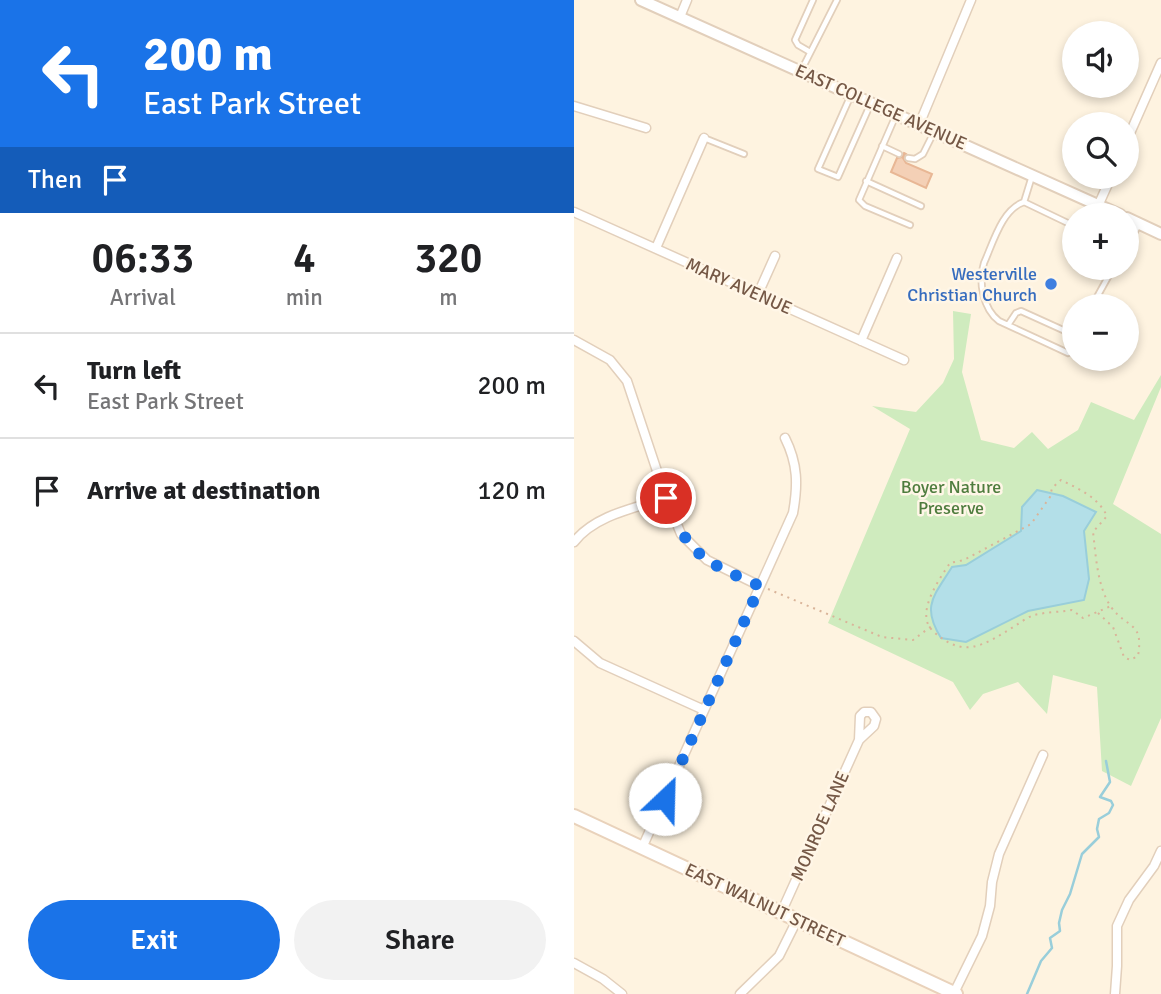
<!DOCTYPE html>
<meta charset="utf-8">
<style>
:root{--surface:#fff;--page:#f2f2f2;--text:#202124;--muted:#757577;--line:#e0e0e0;--accent:#1a73e8}
body{margin:0;font-family:Signika,sans-serif;background:var(--page);color:var(--text);height:100vh;display:flex;flex-direction:column;font-size:26px;white-space:nowrap}
*{box-sizing:border-box;margin:0}
p{font-size:23px;color:var(--muted)}
.icon{flex:none;width:38px;height:38px;fill:none;stroke:currentColor;stroke-width:2;stroke-linecap:round;stroke-linejoin:round}
.map{position:relative;flex:1;overflow:hidden}
.panel{display:flex;flex-direction:column;background:var(--surface);width:574px}
.panel>*{flex:none}
.banner{background:#1a73e8;color:#fff;overflow:hidden}
.buttons{position:absolute;left:488px;top:21px;display:grid;gap:14px}
.buttons a{display:grid;place-items:center;width:77px;height:77px;border-radius:50%;background:var(--surface);box-shadow:0 4px 10px #0003;font-size:35px}
.pin{position:absolute;display:grid;place-items:center;width:60px;height:60px;color:#fff;margin:-30px;border:4px solid #fff;border-radius:50%;box-shadow:0 2px 7px #0007}
.me{position:absolute;width:77px;margin:-38px;rotate:24deg;stroke-linejoin:round;filter:drop-shadow(0 0 5px #0008)}
.turn{display:flex;align-items:center;gap:24px;height:147px;padding:0 28px;font-size:32px}
.turn .icon{width:91px;height:91px;stroke-width:2.5}
.turn b{display:block;font-size:49px;line-height:60px}
.then{display:flex;align-items:center;height:66px;padding:0 28px;background:#0003;gap:14px;font-size:26px}
.eta{display:flex;justify-content:space-evenly;align-items:center;height:119px;text-align:center}
.eta b{font-size:42px;font-weight:600;line-height:49px}
.cta{display:flex;gap:14px;margin-top:auto;padding:14px 28px}
.cta a{flex:1;height:80px;border-radius:42px;background:var(--accent);color:#fff;font-size:28px;font-weight:600;line-height:80px;text-align:center}
.cta a+a{background:var(--page);color:var(--text)}
ul{padding:0;list-style:none}
li{display:flex;align-items:center;gap:21px;height:105px;padding:0 28px;border-top:2px solid var(--line)}
li div{flex:1}
li b{display:block;font-size:26px}
li em{font-style:normal}
main{display:flex;flex:1;min-height:0}
.map>svg:first-child{display:block}
.green{fill:#cfebbe;fill-rule:evenodd}
.water{fill:#b3dfe8;stroke:#99ceda;stroke-width:2}
.lines{fill:none;stroke-linecap:round;stroke-linejoin:round}
.stream{stroke:#99ceda;stroke-width:2.5}
.building{fill:#f4d0b6;stroke:#e8b795;stroke-width:2}
.service-casing{stroke:#e2cfbb;stroke-width:8}
.minor-casing{stroke:#e2cfbb;stroke-width:11}
.tertiary-casing{stroke:#e2cfbb;stroke-width:14}
.secondary-casing{stroke:#e9d2bb;stroke-width:16}
.path{stroke:#d9b499;stroke-width:2;stroke-dasharray:2 5;stroke-linecap:butt}
.service{stroke:#fff;stroke-width:4.5}
.minor{stroke:#fff;stroke-width:8}
.tertiary{stroke:#fff;stroke-width:10}
.secondary{stroke:#fff;stroke-width:12}
.route{stroke:#1a73e8;stroke-width:12;stroke-dasharray:0 21.6}
.shop-dot{fill:#3f7fe0;stroke:#fff6e7;stroke-width:2.5}
.labels{text-anchor:middle;stroke-width:5;stroke-linejoin:round;paint-order:stroke}
.street-label{font-size:18px;fill:#755846;stroke:#fff6e7}
.shop-label{font-size:18px;fill:#366cbe;stroke:#fff6e7;text-anchor:end}
.park-label{font-size:18px;fill:#4e7c3d;stroke:#fff6e7}
</style>
<main>
<section class="panel">
<div class="banner">
<div class="turn"><svg class="icon" aria-label="left" viewBox="0 0 24 24"><path d="M17 20v-9H6M10 6l-5 5 5 5"/></svg><div><b>200 m</b>East Park Street</div></div>
<div class="then">Then<svg class="icon" aria-label="arrive" viewBox="0 0 24 24"><path d="M6 21V4h12l-3 4 3 4H6"/></svg></div>
</div>
<div class="eta">
<div><b>06:33</b><p>Arrival</p></div>
<div><b>4</b><p>min</p></div>
<div><b>320</b><p>m</p></div>
</div>
<ul>
<li><svg class="icon" aria-label="left" viewBox="0 0 24 24"><path d="M17 20v-9H6M10 6l-5 5 5 5"/></svg><div><b>Turn left</b><p>East Park Street</p></div><em>200 m</em></li>
<li><svg class="icon" aria-label="arrive" viewBox="0 0 24 24"><path d="M6 21V4h12l-3 4 3 4H6"/></svg><div><b>Arrive at destination</b></div><em>120 m</em></li>
</ul>
<div class="cta"><a>Exit</a><a>Share</a></div>
</section>
<div class="map">
<svg width="587" height="994" viewBox="0 0 587 994">
<rect width="100%" height="100%" fill="#fef3e0"/>
<!-- green -->
<path class="green" d="M379,311L397,314L388,372L407,440L440,448L458,432L474,449L504,430L517,402L560,420L587,375V387L539,504L587,534V718L557,786L528,771L523,687L479,675L473,714L444,682L409,694L396,710L379,682L254,623L336,429L298,406L342,412L369,383L380,359ZM448,508L510,531L515,579L510,600L454,611L392,642L378,567L392,565L447,531Z"/>
<!-- water -->
<path class="water" d="M463,490L489,496L522,512L510,531L515,579L510,600L454,611L392,642L367,638C347,606 360,596 378,567L392,565L447,531L448,507Z"/>
<g class="lines">
<!-- stream -->
<path class="stream" d="M453,994L467,961L478,948L476,938L486,931L485,923L488,910L496,894L508,854L525,837L523,829L525,819L535,813L539,805L537,801L526,797L536,782L532,761"/>
</g>
<!-- building -->
<path class="building" d="M330,153L332,154L329,158L332,163L358,174L352,188L317,172L323,158L328,157Z"/>
<g class="lines">
<!-- service casing -->
<g class="service-casing">
<path id="service" d="M236,52L224,45L221,40L239,0
M227,71L263,0
M277,95L244,169L264,177L297,103
M322,115L285,200L291,206L336,225
M130,138L170,154
M308,146L325,154
M334,158L341,159L349,154L360,132
M458,176L450,202C428,209 419,243 410,263C404,281 409,309 425,321L494,353L500,339
M292,181L347,206
M450,202L500,226
M553,247L565,224
M518,306L539,268
M434,325L442,313L447,311L500,335"/>
</g>
<!-- minor casing -->
<g class="minor-casing">
<path id="minor" d="M106,17L113,0
M0,106L72,128
M345,125L397,0
M553,140L587,63
M524,206L537,177
M0,212L330,360
M82,248L130,138
M184,294L201,256
M0,340L36,360L53,381L92,498L107,534L133,560L186,586
M287,341L323,258
M0,542C21,515 61,508 92,498
M0,641L26,663L130,710
M68,848L219,513C224,485 224,464 211,438
M207,913L285,740L300,726L302,719L297,712H290L286,716L285,740
M0,963L29,979L48,994
M380,993L408,936L416,906L418,882L425,854L469,755
M166,994L205,956L223,920
M541,994L543,966V926L555,900L580,866L587,851"/>
</g>
<!-- tertiary casing -->
<g class="tertiary-casing">
<path id="tertiary" d="M67,0L546,215
M553,218L587,234"/>
</g>
<!-- secondary casing -->
<g class="secondary-casing">
<path id="secondary" d="M0,816L382,994"/>
</g>
<!-- path -->
<path class="path" d="M194,589L308,637L339,640L359,625
M524,613L539,627L550,657L556,660L564,656C570,621 553,629 537,607C523,586 522,556 519,532L533,516C524,497 505,489 487,480L478,488L476,497L457,524L390,560L376,563C366,578 340,614 359,631C390,660 410,645 441,626C447,622 454,617 460,615C472,612 486,612 498,610L509,618L537,606"/>
<!-- service -->
<use href="#service" class="service"/>
<!-- minor -->
<use href="#minor" class="minor"/>
<!-- tertiary -->
<use href="#tertiary" class="tertiary"/>
<!-- secondary -->
<use href="#secondary" class="secondary"/>
</g>
<g class="lines">
<!-- route -->
<path class="route" d="M91,799L186,586C131,562 114,556 92,498"/>
</g>
<!-- markers -->
<circle class="shop-dot" cx="477" cy="284" r="7"/>
<g class="labels">
<!-- street labels -->
<g class="street-label">
<text transform="translate(307 107) rotate(24)" y="6">EAST COLLEGE AVENUE</text>
<text transform="translate(165 286) rotate(24)" y="6">MARY AVENUE</text>
<text transform="translate(246 826) rotate(-66)" y="6">MONROE LANE</text>
<text transform="translate(191 905) rotate(25)" y="6">EAST WALNUT STREET</text>
</g>
<!-- shop labels -->
<g class="shop-label">
<text x="463" y="280">Westerville<tspan x="463" dy="21">Christian Church</tspan></text>
</g>
<!-- park labels -->
<g class="park-label">
<text x="377" y="493">Boyer Nature<tspan x="377" dy="21">Preserve</tspan></text>
</g>
</g>
</svg>
<div class="buttons">
<a><svg class="icon" aria-label="sound" viewBox="0 0 24 24"><path d="M4 9h4l5-4v14l-5-4H4zM17 9q2 3 0 6"/></svg></a>
<a><svg class="icon" aria-label="search" viewBox="0 0 24 24"><circle cx="10" cy="10" r="6"/><path d="M15 15l6 6"/></svg></a>
<a>+</a>
<a>−</a>
</div>
<div class="pin" style="left:92px;top:498px;background:#d93025"><svg class="icon" aria-label="arrive" viewBox="0 0 24 24"><path d="M6 21V4h12l-3 4 3 4H6"/></svg></div>
<svg class="me" style="left:91px;top:799px" viewBox="-20 -20 40 40"><circle r="19" fill="#fff"/><path d="M0-13L10 11 0 6-10 11z" fill="#1a73e8"/></svg>
</div>
</main>
